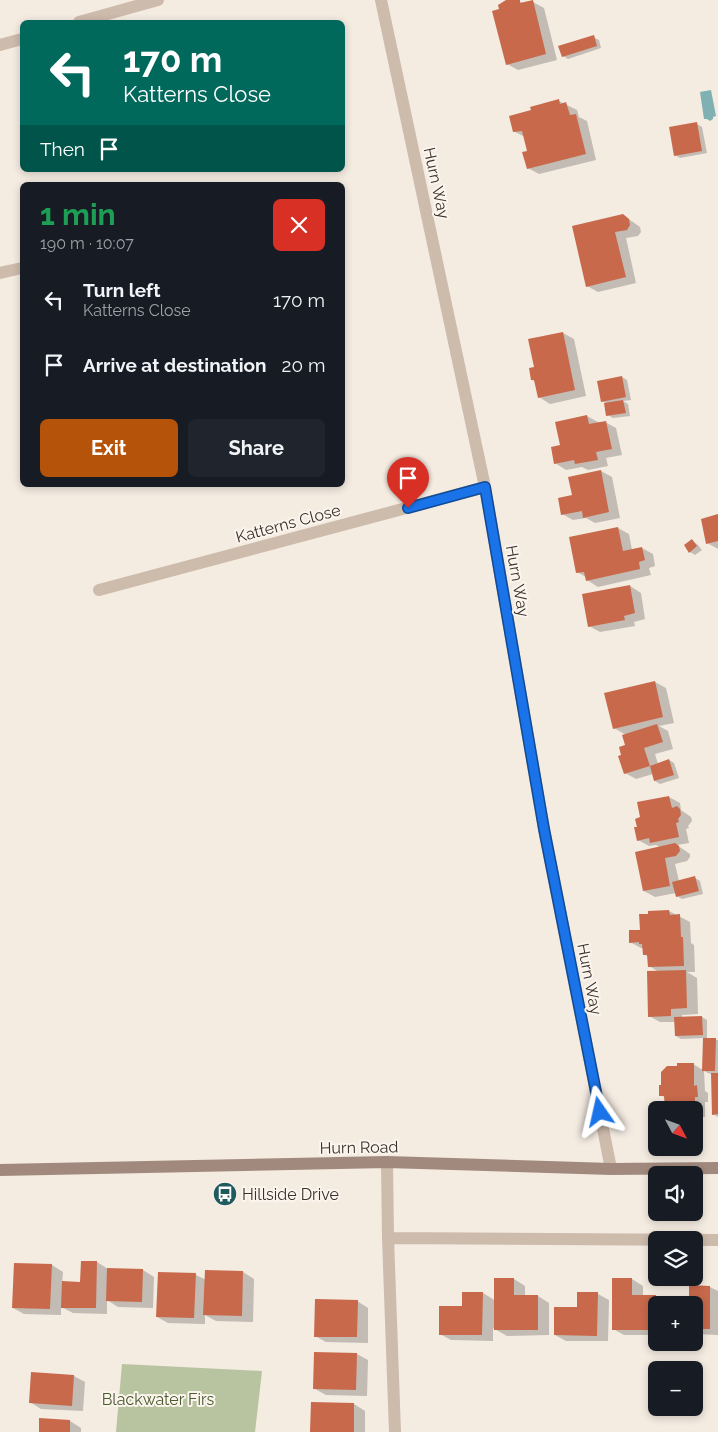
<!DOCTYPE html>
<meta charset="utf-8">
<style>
:root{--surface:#171b24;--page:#20242c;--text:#f1f3f6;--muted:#9ea1a6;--accent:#b45309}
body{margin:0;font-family:Raleway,sans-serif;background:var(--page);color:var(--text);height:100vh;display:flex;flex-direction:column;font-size:19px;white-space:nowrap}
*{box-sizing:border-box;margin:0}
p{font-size:16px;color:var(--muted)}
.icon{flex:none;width:28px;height:28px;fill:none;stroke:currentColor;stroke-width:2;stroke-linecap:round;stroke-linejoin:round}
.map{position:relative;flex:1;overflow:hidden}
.side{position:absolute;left:20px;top:182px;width:325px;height:305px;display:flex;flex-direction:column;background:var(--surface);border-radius:8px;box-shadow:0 2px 8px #0003}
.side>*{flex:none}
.banner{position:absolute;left:20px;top:20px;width:325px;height:152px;border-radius:8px;box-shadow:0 2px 8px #0003;background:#00695c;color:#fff;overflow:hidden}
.needle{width:32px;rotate:131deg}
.tools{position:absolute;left:648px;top:1101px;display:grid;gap:10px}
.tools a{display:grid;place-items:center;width:55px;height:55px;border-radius:8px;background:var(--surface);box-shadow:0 2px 8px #0003;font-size:25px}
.pin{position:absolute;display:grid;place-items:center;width:42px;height:42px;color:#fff;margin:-51px -21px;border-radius:50% 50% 50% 0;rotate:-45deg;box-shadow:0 0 5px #0007}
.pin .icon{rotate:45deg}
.me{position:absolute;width:55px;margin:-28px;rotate:349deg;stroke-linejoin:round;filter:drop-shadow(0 0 4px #0008)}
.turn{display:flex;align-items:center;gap:18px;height:105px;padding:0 20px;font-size:22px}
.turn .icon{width:65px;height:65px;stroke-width:2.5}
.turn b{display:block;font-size:35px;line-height:42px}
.then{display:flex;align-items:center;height:48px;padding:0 20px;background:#0003;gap:10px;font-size:19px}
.round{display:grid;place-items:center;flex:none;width:52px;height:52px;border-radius:8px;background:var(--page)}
.overview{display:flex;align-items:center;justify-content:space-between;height:85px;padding:0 20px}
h1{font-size:30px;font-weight:700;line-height:38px;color:#1e9e55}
.cta{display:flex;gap:10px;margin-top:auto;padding:10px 20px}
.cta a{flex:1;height:58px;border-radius:8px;background:var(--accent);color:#fff;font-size:20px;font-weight:700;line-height:58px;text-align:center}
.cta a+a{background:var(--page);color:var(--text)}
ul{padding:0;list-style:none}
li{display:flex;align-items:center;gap:15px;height:65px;padding:0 20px}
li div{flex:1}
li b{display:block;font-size:19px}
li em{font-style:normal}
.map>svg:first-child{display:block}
.green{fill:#b8c4a0}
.water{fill:#7fb0b2}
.shadow{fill:#0003}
.building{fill:#c8694b}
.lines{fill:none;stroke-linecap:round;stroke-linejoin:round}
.street{stroke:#cdbbac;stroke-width:12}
.secondary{stroke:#a18a7d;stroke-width:12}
.route-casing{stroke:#114b97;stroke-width:12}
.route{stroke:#1a73e8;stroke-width:9}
.labels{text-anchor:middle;stroke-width:4;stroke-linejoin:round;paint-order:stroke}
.street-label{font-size:16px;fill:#3b302b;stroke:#fbf5ee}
.poi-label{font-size:16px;fill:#3b302b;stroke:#fbf5ee;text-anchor:start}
.park-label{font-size:16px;fill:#4a5a2e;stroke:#fbf5ee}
</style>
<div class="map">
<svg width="718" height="1432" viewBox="0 0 718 1432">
<rect width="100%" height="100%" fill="#f4ebe1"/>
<!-- green -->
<path class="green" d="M122,1364L262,1371L255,1432H116Z"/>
<!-- water -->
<path class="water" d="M711,90L716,116L713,117V119L710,121L707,119H704L700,92Z"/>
<!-- shadow -->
<path class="shadow" d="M519,1L524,4L533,2L544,8L557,60L518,70L507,64Z
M593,37L599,40L601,48L568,59L563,56Z
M559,101L577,110L579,117L587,121L596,160L539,174L528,168V152L525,137L515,132L532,111Z
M697,124L702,127L707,153L680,158L675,155Z
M623,215L640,227L641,232L638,236L626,238L636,283L598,292L587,286Z
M563,333L574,339L586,396L550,404L539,397L536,382L532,380L535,368Z
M622,377L627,380L631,400L623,401L628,404L630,416L613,418L608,415L606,403L602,401Z
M587,416L598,422H605L616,428L622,455L606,458L608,466L588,470L582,467L566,470L555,463L561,446Z
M601,471L612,477L620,518L595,523L586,518L573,520L562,514L573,496Z
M718,516V549L707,543Z
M618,528L629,534L632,550L642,548L653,554L655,566L649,568L651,575L598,587L587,580L586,577L577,572Z
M692,541L697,544L702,550L695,555L690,552L685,545Z
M630,586L641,593L645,619L634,622L635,626L600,632L589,626Z
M655,682L666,688L674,723L659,726L668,731L673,749L655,754L658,764L669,760L674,763L679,778L660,784L655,781L653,774L636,779L625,773L623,755L626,746V735L614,728Z
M669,797L680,803L681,810L691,817L692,821L688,826L689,828L686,829L689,843L677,845L690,854V857L687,861L675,864L679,881L695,878L700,881L703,894L682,899L677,896L676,893L655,897L644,891L660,847L656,845L649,846L638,840Z
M669,911L690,922L691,943L694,945L695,972H687L697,978L698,1014L682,1015V1018L702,1017L707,1020V1039L718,1040V1117L713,1114L712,1074L708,1073L704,1071L705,1091L708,1093V1102H705V1117H694V1110H666V1098L661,1095L693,1064L703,1070L704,1038L681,1039L676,1036L675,1022H660L649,1016L659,972L649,966V957L644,954V948H641L630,942L641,931Z
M97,1262L108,1269L143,1270L154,1277L153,1308L118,1307L107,1300V1314L73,1313L61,1307V1315L24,1314L13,1308L52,1265L63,1272L62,1283H81Z
M243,1272L254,1279L253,1322L216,1321L205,1315V1324L168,1323L157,1317L196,1275L206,1280Z
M514,1279L525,1286V1296H538L549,1303V1335L507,1336L493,1328V1341L451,1340L440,1334L463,1308L483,1293L496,1301Z
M632,1279L643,1286V1297L656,1296L668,1303L690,1301L710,1287L718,1291V1335L694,1334V1305H656V1335H624L613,1329Z
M598,1294L609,1300L608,1341H566L555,1335L578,1308Z
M357,1301L368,1308V1343L326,1342L315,1336Z
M357,1354L368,1360L367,1396L326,1395L315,1389Z
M74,1376L85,1382L83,1411L41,1409L30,1402Z
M354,1404L365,1411V1432H312Z
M41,1419L70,1421L81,1428V1432H40Z"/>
<!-- building -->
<path class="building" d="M506,0H520V3L533,0L546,54L506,65L492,11L499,9L498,5Z
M594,35L597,46L562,57L558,46Z
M559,99L560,104L566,102L570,115L576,114L586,154L527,169L522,152L527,151L522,131L513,132L509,116L531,110L530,107Z
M697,122L702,151L674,156L669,127Z
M623,214L629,219L630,225L627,230L615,232L626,277L586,287L572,226Z
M563,332L575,390L538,398L534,380H531L529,368L534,367L528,339Z
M622,376L626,397L601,402L597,381Z
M623,400L626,413L606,416L604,403Z
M587,415L589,424L606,421L612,449L596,452L598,460L575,464L574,460L554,464L551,447L560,445L555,422Z
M601,470L609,512L583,518L582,511L561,515L558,498L572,495L568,477Z
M718,514V541L706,544L701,519Z
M618,527L623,551L642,547L645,560L639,562L640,569L586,581L584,572L576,573L569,537Z
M692,539L697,546L689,553L684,545Z
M630,585L635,613L624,616L625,620L588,627L582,594Z
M655,681L663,717L613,729L604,693Z
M657,724L663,742L644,748L650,766L624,774L618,756L621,755L619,747L625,745L622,735Z
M669,759L674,775L654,781L650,766Z
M669,796L672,808L677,806L680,809L681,815L678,819L679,822L676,823L679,837L650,843L649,838L637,841L634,827H637L635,819L640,817L637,802Z
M675,843L679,846L680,851L676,856L665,858L670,886L643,891L635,852Z
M695,876L699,891L676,897L672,882Z
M669,910L670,915L680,914L681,937H683L684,966L648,967L647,955H643L642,944H639V942L629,943V930H640L639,914H648V911Z
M686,970L687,1008L671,1009V1016L648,1017L647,971Z
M702,1016L703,1035L675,1036L674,1017Z
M703,1038H716L715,1071H702Z
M677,1063H694V1086L697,1085L698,1097H695V1110H665L664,1096H659V1085H661V1072L667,1066H677Z
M711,1073H718V1114L712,1115Z
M81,1261H97L96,1308H61L62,1281L80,1282Z
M14,1263L52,1264L50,1309L12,1308Z
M107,1268L143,1269L142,1302L106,1301Z
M205,1270L243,1271L242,1316L203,1315Z
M158,1272L196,1273L194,1318L156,1317Z
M494,1278H514V1295H538V1330H494Z
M612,1278H632V1295H656V1330H612Z
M689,1285L710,1286V1329H694V1305H666V1300H689Z
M462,1292H483L482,1335H439V1306H462Z
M577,1292H598L597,1336L554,1335V1307H577Z
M315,1299L358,1300L357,1337H314Z
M314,1352L357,1353L356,1390L313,1389Z
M31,1372L74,1375L72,1406L29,1403Z
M311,1402L354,1403V1432H310Z
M39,1418L70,1420V1432H39Z"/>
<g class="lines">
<!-- street -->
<path class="street" d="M381,0L485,487L544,829L611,1169
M79,22L158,0
M0,45L22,39
M0,273L22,268
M99,590L485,487
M387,1162L388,1238L395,1432
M388,1238L718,1240"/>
<!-- secondary -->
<path class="secondary" d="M0,1170L387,1162L611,1169L718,1168"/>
</g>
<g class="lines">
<!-- route casing -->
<g class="route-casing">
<path id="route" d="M408,508L485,487L544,829L600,1112"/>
</g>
<!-- route -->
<use href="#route" class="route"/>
</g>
<!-- icons -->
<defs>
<g id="bus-disc" transform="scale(1.25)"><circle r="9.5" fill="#1f5a5e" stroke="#fbf5ee"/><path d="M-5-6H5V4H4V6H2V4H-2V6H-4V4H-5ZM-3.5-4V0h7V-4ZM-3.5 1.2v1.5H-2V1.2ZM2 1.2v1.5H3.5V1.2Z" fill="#fff"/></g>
</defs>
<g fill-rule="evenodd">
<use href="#bus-disc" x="225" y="1194"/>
</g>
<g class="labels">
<!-- street labels -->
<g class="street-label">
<text transform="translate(437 183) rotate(78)" y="6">Hurn Way</text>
<text transform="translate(288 523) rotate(-15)" y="6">Katterns Close</text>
<text transform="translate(518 581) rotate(80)" y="6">Hurn Way</text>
<text transform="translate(590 979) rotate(79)" y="6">Hurn Way</text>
<text transform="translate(359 1147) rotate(-1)" y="6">Hurn Road</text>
</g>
<!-- poi labels -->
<g class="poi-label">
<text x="242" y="1200">Hillside Drive</text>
</g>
<!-- park labels -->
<g class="park-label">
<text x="158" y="1405">Blackwater Firs</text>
</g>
</g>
</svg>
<div class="tools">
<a><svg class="needle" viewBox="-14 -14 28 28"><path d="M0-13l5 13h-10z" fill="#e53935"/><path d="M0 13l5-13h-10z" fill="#9ea1a6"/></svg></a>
<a><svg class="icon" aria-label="sound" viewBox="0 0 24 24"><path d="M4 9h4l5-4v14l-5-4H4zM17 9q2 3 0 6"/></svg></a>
<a><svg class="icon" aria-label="layers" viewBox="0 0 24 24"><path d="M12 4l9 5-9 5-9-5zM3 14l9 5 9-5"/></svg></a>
<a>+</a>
<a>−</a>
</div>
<div class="pin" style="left:408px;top:508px;background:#d93025"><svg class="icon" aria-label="arrive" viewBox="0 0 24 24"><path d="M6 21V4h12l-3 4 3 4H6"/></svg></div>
<svg class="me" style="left:600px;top:1112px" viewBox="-20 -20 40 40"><path d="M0-17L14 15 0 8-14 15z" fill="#1a73e8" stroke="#fff" stroke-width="4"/></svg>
<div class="banner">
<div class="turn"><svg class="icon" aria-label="left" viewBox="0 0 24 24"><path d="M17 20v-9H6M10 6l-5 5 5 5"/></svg><div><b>170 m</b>Katterns Close</div></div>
<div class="then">Then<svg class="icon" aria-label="arrive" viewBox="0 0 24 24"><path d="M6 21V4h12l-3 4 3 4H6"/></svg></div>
</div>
<section class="side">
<div class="overview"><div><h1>1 min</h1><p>190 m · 10:07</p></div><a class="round" style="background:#d93025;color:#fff"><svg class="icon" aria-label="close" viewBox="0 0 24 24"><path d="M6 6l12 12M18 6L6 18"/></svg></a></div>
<ul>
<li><svg class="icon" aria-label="left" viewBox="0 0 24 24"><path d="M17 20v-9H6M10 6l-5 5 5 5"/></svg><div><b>Turn left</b><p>Katterns Close</p></div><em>170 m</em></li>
<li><svg class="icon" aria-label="arrive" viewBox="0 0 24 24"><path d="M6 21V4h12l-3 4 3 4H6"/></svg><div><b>Arrive at destination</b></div><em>20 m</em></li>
</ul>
<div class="cta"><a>Exit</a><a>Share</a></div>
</section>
</div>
